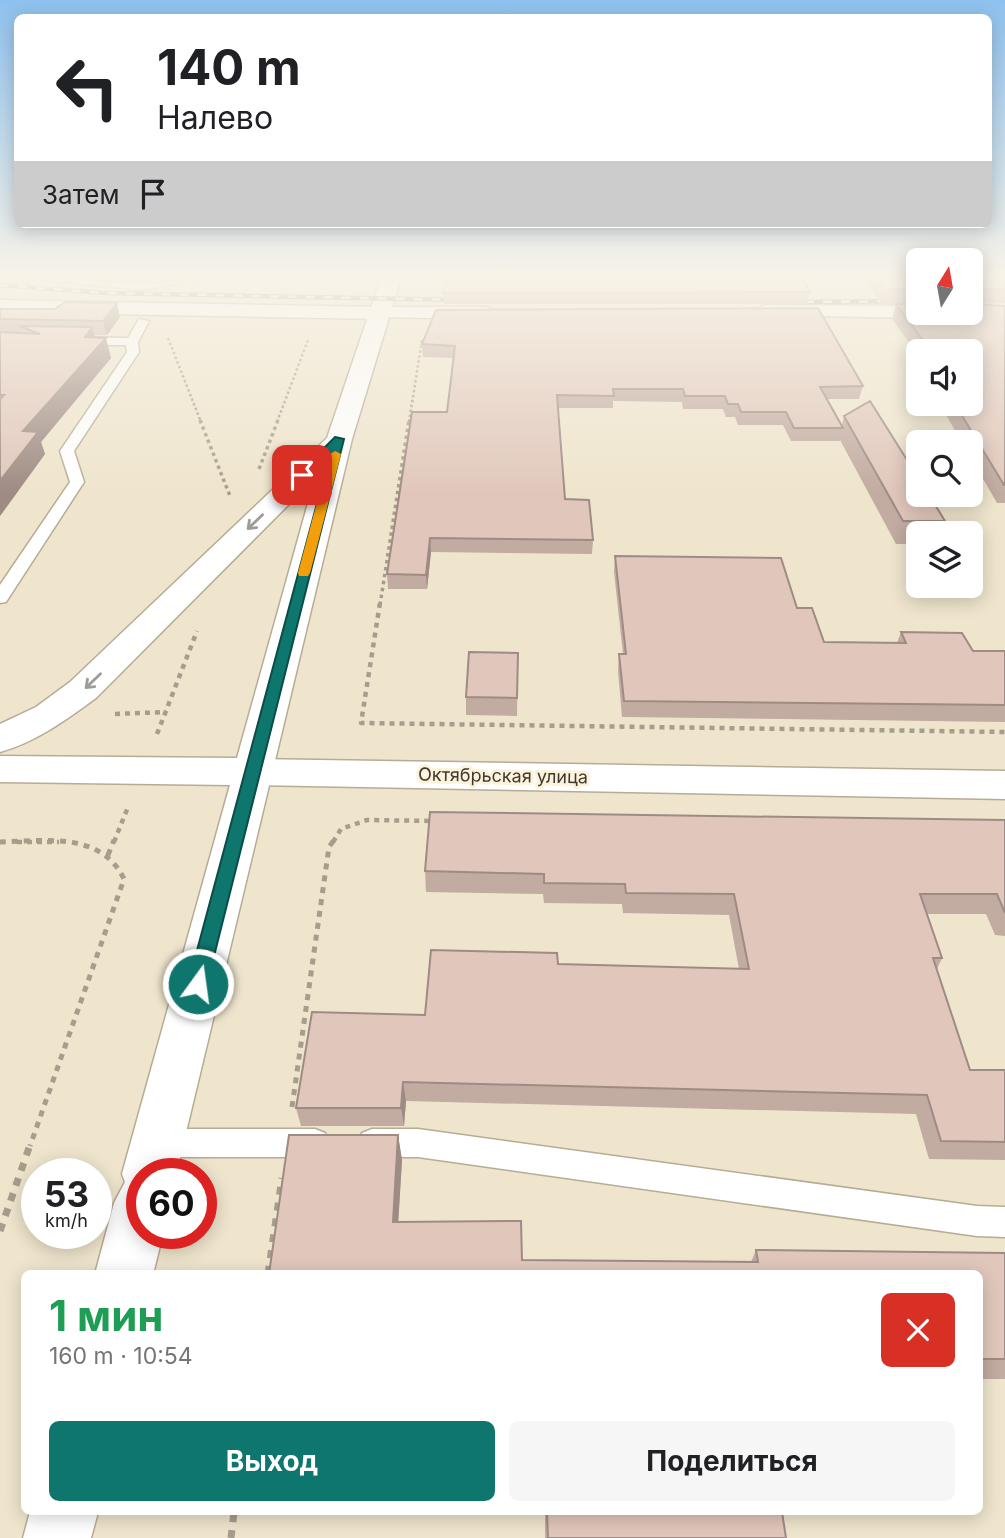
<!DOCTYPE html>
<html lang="ru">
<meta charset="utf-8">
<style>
:root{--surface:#fff;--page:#f6f6f6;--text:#202124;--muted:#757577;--accent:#0f766e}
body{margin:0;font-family:Inter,sans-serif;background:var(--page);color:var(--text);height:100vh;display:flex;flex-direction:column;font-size:26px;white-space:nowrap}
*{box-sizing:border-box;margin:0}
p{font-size:23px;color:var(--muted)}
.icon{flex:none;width:38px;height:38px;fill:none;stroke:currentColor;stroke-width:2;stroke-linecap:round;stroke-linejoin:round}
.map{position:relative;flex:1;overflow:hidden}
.panel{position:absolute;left:21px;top:1270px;width:962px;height:245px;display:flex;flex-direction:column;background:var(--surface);border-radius:10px;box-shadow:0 4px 18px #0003}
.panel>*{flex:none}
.hud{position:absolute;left:14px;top:14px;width:978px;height:214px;border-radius:10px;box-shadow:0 4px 18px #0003;background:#fff;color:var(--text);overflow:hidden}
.needle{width:46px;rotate:11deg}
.controls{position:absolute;left:906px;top:248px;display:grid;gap:14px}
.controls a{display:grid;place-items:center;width:77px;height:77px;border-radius:10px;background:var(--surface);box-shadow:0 4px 18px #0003;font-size:35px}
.speed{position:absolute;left:21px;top:1158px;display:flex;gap:14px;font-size:35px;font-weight:700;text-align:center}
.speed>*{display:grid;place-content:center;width:91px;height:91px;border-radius:50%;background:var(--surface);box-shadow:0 4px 18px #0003;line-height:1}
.speed small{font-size:18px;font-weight:400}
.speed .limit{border:10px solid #d22;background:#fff;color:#111}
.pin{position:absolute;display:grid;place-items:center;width:60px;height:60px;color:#fff;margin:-30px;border-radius:14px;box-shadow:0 4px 10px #0006}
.me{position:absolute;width:77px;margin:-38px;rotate:14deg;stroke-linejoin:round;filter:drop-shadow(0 0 5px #0008)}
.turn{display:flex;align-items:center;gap:24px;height:147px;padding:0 28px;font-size:32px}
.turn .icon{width:91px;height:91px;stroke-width:2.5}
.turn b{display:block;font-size:49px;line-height:60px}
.then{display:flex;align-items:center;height:66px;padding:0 28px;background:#0003;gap:14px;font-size:26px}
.round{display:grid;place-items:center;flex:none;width:74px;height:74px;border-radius:10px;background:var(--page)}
.head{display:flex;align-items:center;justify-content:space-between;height:119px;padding:0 28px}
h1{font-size:42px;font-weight:700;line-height:52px;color:#1e9e55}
.cta{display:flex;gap:14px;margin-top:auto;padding:14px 28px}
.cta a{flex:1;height:80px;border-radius:10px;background:var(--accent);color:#fff;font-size:28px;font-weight:700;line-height:80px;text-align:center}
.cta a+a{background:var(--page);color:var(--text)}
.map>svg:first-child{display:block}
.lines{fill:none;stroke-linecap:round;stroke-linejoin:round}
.service-casing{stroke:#b6ac95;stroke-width:3}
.minor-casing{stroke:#b6ac95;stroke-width:3}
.tertiary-casing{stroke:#b6ac95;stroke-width:3}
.secondary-casing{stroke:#b6ac95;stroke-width:3}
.primary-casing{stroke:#b6ac95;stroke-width:3}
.path-far4{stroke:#a69e8c;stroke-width:2.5;stroke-dasharray:2.5 2.5;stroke-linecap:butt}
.path-far3{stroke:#a69e8c;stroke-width:3.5;stroke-dasharray:3.5 3.5;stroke-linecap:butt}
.path-far2{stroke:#a69e8c;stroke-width:4.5;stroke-dasharray:5 5;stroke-linecap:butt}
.path-far1{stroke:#a69e8c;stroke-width:5;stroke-dasharray:6 6;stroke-linecap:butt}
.path{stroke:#a69e8c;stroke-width:7;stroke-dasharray:8 8;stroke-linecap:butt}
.service{fill:#fff;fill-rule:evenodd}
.minor{fill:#fff;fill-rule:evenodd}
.tertiary{fill:#fff;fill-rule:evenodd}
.secondary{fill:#fff;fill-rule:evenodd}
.primary{fill:#fff;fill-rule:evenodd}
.rail-casing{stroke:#837c6e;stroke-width:4.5}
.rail{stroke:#fdf2da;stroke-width:2.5;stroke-dasharray:9;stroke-linecap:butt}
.wall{fill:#c2aba1}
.shaded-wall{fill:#9e8b83}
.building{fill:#e1c7bb;stroke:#9e8b83;stroke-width:2}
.oneway{stroke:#9e9c98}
.route{fill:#0f766e;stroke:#0a4d48;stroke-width:2}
.slow{fill:#f59e0b}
.labels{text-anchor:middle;stroke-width:6;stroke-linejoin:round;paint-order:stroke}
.street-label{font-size:18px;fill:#3e3a31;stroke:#fdf2da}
</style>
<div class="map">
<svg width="1005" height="1538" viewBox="0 0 1005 1538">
<rect width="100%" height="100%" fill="#efe5cd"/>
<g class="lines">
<!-- service casing -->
<g class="service-casing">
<path id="service" d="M49,278C80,278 111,283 142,284C164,284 186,278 208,278L144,290L54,281Z
M139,319L149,321L138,342L139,352L74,451L84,482L6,602L0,603V585L70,482L60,451L127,352L126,345H79L73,341L79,337L128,338Z
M157,1129H315L325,1133L329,1143L325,1153L315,1157H157L147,1153L143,1143L147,1133Z
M372,1129H418L977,1206L1005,1207V1237L977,1236L418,1157H372L362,1153L358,1143L362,1133Z"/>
</g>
<!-- minor casing -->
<g class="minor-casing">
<path id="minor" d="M767,305L919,306V313H928L919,318L760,315L757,311L760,307Z
M381,307H486L493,309L496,313L493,317L486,319L374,317L371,313L374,309Z"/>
</g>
<!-- tertiary casing -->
<g class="tertiary-casing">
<path id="tertiary" d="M0,300L381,307L388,309L391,313L388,317L381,319L0,312Z"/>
</g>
<!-- secondary casing -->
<g class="secondary-casing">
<path id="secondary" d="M252,759L1005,771V799L252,785L238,782L233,772L238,762Z"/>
</g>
<!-- primary casing -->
<g class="primary-casing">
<path id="primary" d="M381,278H401L352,439L176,1174H142V1234H163L153,1274H95L114,1203L125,1182L122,1174L230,785L0,782V756L237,758L315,478L96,698C66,720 36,742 0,752V724L36,707L70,682L327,438Z
M30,1512H98L91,1538H23Z"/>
</g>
<!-- path-far4 -->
<path class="path-far4" d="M168,338L201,422
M277,422L308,340
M409,422L422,340"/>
<!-- path-far3 -->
<path class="path-far3" d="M200,420L230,496
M259,469L278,420
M380,605L409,420"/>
<!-- path-far2 -->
<path class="path-far2" d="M380,603L361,723L1005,732
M115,714L166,712
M157,734L197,631
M17,842H59
M114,842L128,807
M333,842L341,829L367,820L435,821"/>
<!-- path-far1 -->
<path class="path-far1" d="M0,842C45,841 101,831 124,879L30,1146
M108,855L114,840
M292,1107L329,847L334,840"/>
<!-- path -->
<path class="path" d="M0,1231L30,1145
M268,1274L282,1178
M231,1538L234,1512"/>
<!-- service -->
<use href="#service" class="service"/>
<!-- minor -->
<use href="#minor" class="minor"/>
<!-- tertiary -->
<use href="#tertiary" class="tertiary"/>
<!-- secondary -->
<use href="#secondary" class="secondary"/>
<!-- primary -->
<use href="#primary" class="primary"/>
<!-- rail casing -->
<g class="rail-casing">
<path id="rail" d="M0,285L105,293L462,300
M787,302L919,301"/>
</g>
<!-- rail -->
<use href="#rail" class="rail"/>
</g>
<!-- wall -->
<path class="wall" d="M114,278H171L115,280Z
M436,278H802L810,292L807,304H444L443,293L447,283Z
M863,278H919V303H881Z
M971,278H1005V303L971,304Z
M896,304L1005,306V503H997L971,458V443H962L940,404H971V352H919V356L892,319Z
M0,309L120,317L107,335H94L111,358L41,442L45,454L0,516Z
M436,310L863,386L859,399H827L842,425L844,416L945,521L940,534H919V544H896L840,440V441H791L783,425H738L735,417H726L723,409H683L682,402L613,401V408H558L565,499L593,540L592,554L431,552L427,589H388L387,574L447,412L454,358L423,357L422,344Z
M615,556L797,608L824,642L897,643L901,632L973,651H1005V722L622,717L618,671L619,654H623L614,572Z
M518,653L517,716L466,715V697Z
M1005,820V936L995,935L986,914H927L942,958L937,969L970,1070H1005V1160L929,1159L916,1114L406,1101L404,1126H301L296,1108L425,1015L558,964L739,969L729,915L623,913L622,904L544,903L543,894L426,892L425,871Z
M398,1135L402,1160L398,1222L522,1260L751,1262L756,1250L1005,1253V1379H980V1274H269Z
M545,1512H782L786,1538H545Z"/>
<!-- shaded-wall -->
<path class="shaded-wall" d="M117,303L120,317L107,335L103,321Z
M92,327L98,347L106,338L111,358L41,442L45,454L0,516V481L23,431L85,337Z
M430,538L431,552L427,589L426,575Z
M403,1082L406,1101L404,1126L401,1108Z
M398,1135L402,1160L397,1244L393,1222Z"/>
<!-- building -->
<path class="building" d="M449,278H802L810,292L443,293Z
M877,278H919V289H885Z
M971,278H1005V289L974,290L973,296H971Z
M65,302L117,303L103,321L0,319V309H55Z
M896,304H919V313H971V304L1005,306V485H1004L955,404H971V352H932Z
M818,308L863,386L820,387L843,428H794L786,412H741L738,404H728L725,396H685L683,389H613L614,396L557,395L565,499L589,500L593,540L430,538L426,575L387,574L412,412H447L455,346L422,344L436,310Z
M19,326L92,327L85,337L106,338L23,431L38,432L0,481V399L4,395H0V332L40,334Z
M870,401L919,479V495H929L945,521H903L844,416Z
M615,556L781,558L797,608H812L824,642L906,643L901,632L962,633L973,651H1005V705L624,701L619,654H626Z
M469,652L518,653L517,698L466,697Z
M430,812L1005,820V913L997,894H920L942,958H933L970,1070H1005V1142L941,1141L927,1095L403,1082L401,1108H296L312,1012L425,1015L431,950L557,953L558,964L749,969L734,894L626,893L625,884L544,883V874L425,871Z
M289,1135H398L393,1222L521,1221L522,1260L758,1262L756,1250L1005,1253V1359H980V1274H269Z
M547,1512H782L786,1538H548Z"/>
<!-- one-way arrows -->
<defs><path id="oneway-shaft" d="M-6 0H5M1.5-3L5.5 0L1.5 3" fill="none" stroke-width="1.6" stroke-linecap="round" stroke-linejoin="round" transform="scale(1.75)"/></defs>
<g class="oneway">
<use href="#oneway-shaft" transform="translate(255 522) rotate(136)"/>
<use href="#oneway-shaft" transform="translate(93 681) rotate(136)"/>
</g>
<!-- sky -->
<linearGradient id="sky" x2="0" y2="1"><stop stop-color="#8ec1ee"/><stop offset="0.56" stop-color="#f8f3e8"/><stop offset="1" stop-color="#f8f3e8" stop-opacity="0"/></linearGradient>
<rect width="1005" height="494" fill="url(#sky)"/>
<!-- route -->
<path class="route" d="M335,437L344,439L207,984L204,990L198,992L191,990L188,984L330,455L306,478L297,475Z"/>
<!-- slow -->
<path class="slow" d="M335,451L341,454L310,573L308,576H299L298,573L330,454Z"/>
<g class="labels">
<!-- street labels -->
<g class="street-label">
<text transform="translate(503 776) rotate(1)" y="6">Октябрьская улица</text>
</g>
</g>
</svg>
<div class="controls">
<a><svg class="needle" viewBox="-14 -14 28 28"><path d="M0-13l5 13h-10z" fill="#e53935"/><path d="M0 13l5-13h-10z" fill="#757577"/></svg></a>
<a><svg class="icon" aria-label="sound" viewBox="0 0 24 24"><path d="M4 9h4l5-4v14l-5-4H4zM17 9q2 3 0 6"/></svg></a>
<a><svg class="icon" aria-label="search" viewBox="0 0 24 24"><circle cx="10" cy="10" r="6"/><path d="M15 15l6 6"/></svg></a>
<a><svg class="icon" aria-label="layers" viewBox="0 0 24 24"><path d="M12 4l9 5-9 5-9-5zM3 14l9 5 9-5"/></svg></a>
</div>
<div class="speed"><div>53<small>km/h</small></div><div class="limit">60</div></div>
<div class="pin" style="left:302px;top:475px;background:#d93025"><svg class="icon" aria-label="arrive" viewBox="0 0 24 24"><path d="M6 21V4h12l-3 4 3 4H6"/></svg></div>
<svg class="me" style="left:198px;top:984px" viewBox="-20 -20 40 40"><circle r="17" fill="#0f766e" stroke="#fff" stroke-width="3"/><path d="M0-11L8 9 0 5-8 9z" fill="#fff"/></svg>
<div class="hud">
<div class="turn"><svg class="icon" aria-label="left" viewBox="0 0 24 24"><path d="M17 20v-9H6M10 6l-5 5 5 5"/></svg><div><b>140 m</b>Налево</div></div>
<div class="then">Затем<svg class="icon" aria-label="arrive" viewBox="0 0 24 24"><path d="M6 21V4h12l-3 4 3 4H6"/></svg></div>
</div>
<section class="panel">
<div class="head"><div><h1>1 мин</h1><p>160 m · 10:54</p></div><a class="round" style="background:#d93025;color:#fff"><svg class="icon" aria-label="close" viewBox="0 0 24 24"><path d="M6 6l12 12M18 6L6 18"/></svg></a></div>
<div class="cta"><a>Выход</a><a>Поделиться</a></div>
</section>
</div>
